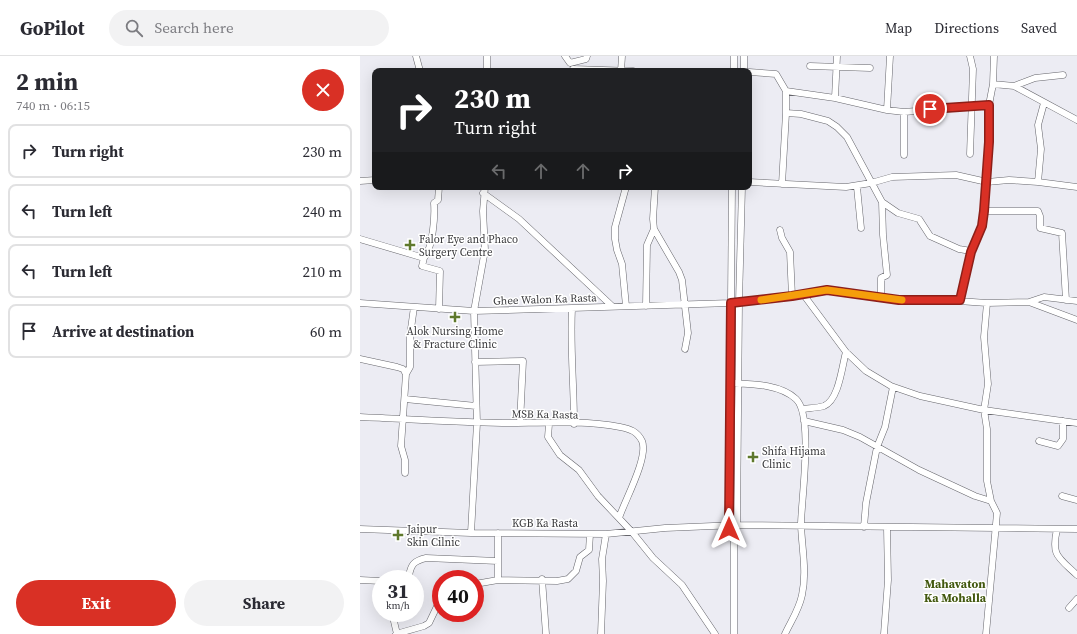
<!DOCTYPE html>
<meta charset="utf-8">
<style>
:root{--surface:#fff;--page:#f2f2f3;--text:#2b2b33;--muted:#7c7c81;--line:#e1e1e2;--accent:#d93025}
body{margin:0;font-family:"Source Serif 4",serif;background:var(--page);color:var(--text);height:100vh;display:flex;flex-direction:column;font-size:15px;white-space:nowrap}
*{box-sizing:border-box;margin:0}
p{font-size:13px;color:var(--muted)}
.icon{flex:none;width:22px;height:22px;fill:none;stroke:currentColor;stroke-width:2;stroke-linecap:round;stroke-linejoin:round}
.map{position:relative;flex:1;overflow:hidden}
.sheet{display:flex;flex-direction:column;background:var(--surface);width:360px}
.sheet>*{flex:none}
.guide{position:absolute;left:12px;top:12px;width:380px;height:122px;border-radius:8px;box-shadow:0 4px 16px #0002;background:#202124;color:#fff;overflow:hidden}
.speed{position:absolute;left:12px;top:514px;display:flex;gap:8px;font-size:20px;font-weight:700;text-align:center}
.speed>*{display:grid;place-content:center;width:52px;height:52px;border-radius:50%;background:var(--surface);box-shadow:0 4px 16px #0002;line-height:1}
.speed small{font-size:10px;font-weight:400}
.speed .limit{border:6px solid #d22;background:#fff;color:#111}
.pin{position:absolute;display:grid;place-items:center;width:34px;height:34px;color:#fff;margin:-17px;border:2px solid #fff;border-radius:50%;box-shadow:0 1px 4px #0007}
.me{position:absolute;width:44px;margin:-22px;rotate:0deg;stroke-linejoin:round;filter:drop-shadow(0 0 3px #0008)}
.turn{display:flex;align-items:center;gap:14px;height:84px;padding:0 16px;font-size:18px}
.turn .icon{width:52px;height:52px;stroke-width:2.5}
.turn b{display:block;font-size:28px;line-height:34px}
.lanes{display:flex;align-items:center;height:38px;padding:0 16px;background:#0003;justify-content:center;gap:20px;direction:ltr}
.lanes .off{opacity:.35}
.round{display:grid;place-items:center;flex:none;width:42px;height:42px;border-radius:21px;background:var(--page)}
.headline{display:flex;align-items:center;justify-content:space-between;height:68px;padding:0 16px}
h1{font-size:24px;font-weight:700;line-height:30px}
.cta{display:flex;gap:8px;margin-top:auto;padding:8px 16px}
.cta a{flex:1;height:46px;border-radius:24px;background:var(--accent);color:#fff;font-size:16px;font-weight:700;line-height:46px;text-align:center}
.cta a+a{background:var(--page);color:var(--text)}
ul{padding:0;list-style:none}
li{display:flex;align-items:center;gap:12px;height:54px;margin:0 8px 6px;padding:0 8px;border:2px solid var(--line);border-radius:8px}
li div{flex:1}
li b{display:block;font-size:15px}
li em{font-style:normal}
header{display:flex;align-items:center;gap:24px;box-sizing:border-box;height:56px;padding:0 20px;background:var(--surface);border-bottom:1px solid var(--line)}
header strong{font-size:19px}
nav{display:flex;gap:22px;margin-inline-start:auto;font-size:14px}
.search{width:280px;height:36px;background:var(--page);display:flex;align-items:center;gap:10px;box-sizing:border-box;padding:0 14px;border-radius:22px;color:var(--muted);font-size:15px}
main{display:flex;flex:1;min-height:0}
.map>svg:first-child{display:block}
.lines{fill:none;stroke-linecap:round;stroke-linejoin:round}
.minor-casing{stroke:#65656b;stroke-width:7}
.minor{stroke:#fff;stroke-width:6}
.route-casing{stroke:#8d1f18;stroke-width:10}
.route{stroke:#d93025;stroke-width:7}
.slow{stroke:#f59e0b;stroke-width:7}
.poi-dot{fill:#5f792c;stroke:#fff;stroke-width:1.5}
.labels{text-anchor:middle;stroke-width:3;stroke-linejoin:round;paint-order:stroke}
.poi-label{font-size:11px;fill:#39393c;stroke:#fff;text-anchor:start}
.street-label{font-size:11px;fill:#39393c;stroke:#fff}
.neighbourhood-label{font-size:12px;font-weight:bold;fill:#435910;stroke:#fff}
</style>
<header>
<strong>GoPilot</strong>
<div class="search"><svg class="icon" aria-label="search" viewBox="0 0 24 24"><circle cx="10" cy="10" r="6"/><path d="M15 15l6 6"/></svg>Search here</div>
<nav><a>Map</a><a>Directions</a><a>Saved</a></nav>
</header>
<main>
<section class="sheet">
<div class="headline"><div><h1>2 min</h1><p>740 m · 06:15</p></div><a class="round" style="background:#d93025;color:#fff"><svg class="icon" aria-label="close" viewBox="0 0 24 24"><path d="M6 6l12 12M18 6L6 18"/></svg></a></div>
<ul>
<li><svg class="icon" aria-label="right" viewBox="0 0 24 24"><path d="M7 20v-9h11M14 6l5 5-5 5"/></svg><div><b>Turn right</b></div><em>230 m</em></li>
<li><svg class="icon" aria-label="left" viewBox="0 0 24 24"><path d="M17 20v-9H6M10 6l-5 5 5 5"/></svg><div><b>Turn left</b></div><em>240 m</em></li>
<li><svg class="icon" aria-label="left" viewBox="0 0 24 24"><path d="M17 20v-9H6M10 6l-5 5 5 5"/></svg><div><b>Turn left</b></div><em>210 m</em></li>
<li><svg class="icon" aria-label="arrive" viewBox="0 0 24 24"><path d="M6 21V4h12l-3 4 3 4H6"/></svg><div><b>Arrive at destination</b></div><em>60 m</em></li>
</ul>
<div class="cta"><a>Exit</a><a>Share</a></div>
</section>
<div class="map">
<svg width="717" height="578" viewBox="0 0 717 578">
<rect width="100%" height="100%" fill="#ececf3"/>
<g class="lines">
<!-- minor casing -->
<g class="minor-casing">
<path id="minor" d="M56,0L60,15
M127,0V15
M205,0L210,7L226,3L227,0
M530,0L527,54L544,56L629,49
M610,0L613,13L610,98
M450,10L510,12
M213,13L273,15
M261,15L262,0
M374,15V0
M384,15V0
M389,16L416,18L426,35
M633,28L654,30L717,64
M654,30L675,22L703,19
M475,42L477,0
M426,57L441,58L468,65L477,71L487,81L522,146L538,157L559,163L570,180L599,193L611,195
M544,99V56
M0,125L15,124
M389,126L486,131L511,127L532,121L596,119L627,126L649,124L678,126L717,131
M678,126L681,93L678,69L684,47
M422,128L426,57V35L475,42L527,54
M266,131L255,171V183L257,194L262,208L266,250
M295,131L293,163L294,173L319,216L322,224L328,277L325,293
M372,131L369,470L374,486
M497,131L501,172
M123,137L159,163L252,250
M624,155H678L680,160V172L702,177L706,244
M420,174L422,182L430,196L432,240
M0,183L64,202C73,191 75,161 74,147L78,144L79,131
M64,202L62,210L80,215L79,253
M443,238L486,296L506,315L531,330L560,340L624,354L717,367
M521,241V222L527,219L523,179L522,146
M600,244L611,195L622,170L624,155L629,86V49L633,28L634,0
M669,246L684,241L717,245
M0,247L114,255L371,247L432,240L467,234L539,244L570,243L627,247L669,246L717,264
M286,250L287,189L294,173
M212,252C210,291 214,329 214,368
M0,303L37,311L43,313L46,318L41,390L45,404V417
M115,306L163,305L160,367
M46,318L50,311V280L54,251
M370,327C391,328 420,328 436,343C454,360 441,445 441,469C442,493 447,516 442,539C439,554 431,565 425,578
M45,343L116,350
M442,353C449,352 457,352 464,350C479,344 482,310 486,296
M0,361C47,363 95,366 142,367C180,367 223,364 260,371C270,373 277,375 282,385C289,401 264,446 259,462
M444,365L483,374L500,381L559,414L615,440L631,445
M189,368L188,381L200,399L219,414L238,440L272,476L293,502L322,529L355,578
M679,385L698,390L703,383V365
M702,440L717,444
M504,471L506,447L517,391L525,371L533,331
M0,473L111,477L246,478L305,472L377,469L717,473
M697,473C691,500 698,501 717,519
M111,477L117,367L114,255L125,194L123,155L125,131
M138,477V524
M44,523L49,520C51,508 54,505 66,502L138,505
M182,523L186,578
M0,524L21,525
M115,528L138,524L197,525L208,523L216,515L220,501L229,494L230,478
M709,552L717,543
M32,557L37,578
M36,578L64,570L69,567L81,542
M241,578L243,525L242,503L246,478
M374,578V486L377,469L379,246L382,131
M524,578L528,524L527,472
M626,578L637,457L631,445L627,425V373L624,354L628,328L624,281L627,247"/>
</g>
<!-- minor -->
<use href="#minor" class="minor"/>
</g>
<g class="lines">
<!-- route casing -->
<g class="route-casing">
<path id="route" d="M369,473L371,247L432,240L467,234L539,244H600L611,196L622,170L624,155L629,86V49L570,53"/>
</g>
<!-- route -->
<use href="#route" class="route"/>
<!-- slow -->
<path class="slow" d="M401,244L467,234L542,244"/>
</g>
<!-- markers -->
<g class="poi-dot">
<path d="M48 183h4v4h4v4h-4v4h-4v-4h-4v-4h4z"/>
<path d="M93 255h4v4h4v4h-4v4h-4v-4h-4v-4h4z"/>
<path d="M391 395h4v4h4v4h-4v4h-4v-4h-4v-4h4z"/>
<path d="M36 473h4v4h4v4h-4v4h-4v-4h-4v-4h4z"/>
</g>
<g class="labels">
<!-- poi labels -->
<g class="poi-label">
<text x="59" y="187">Falor Eye and Phaco<tspan x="59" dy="13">Surgery Centre</tspan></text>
<text x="95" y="279" text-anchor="middle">Alok Nursing Home<tspan x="95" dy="13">&amp; Fracture Clinic</tspan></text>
<text x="402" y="399">Shifa Hijama<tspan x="402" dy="13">Clinic</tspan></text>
<text x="47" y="477">Jaipur<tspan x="47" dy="13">Skin Cilnic</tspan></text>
</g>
<!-- street labels -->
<g class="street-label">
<text transform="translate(185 243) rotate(-2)" y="4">Ghee Walon Ka Rasta</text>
<text transform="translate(185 358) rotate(1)" y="4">MSB Ka Rasta</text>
<text x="185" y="471">KGB Ka Rasta</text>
</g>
<!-- neighbourhood labels -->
<g class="neighbourhood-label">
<text x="595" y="532">Mahavaton<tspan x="595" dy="14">Ka Mohalla</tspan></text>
</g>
</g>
</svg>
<div class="speed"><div>31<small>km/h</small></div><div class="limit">40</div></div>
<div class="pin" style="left:570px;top:53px;background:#d93025"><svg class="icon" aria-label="arrive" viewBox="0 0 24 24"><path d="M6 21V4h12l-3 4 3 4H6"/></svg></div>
<svg class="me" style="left:369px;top:473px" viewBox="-20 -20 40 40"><path d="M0-17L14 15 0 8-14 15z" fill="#d93025" stroke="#fff" stroke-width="4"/></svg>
<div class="guide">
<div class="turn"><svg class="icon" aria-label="right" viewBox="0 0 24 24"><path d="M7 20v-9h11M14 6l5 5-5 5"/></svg><div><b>230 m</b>Turn right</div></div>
<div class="lanes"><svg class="icon off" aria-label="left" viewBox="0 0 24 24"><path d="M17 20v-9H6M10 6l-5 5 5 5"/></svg><svg class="icon off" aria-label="ahead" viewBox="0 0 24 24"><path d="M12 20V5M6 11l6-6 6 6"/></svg><svg class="icon off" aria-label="ahead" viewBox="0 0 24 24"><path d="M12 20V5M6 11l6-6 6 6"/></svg><svg class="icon" aria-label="right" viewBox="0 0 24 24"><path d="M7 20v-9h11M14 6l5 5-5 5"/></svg></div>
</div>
</div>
</main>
